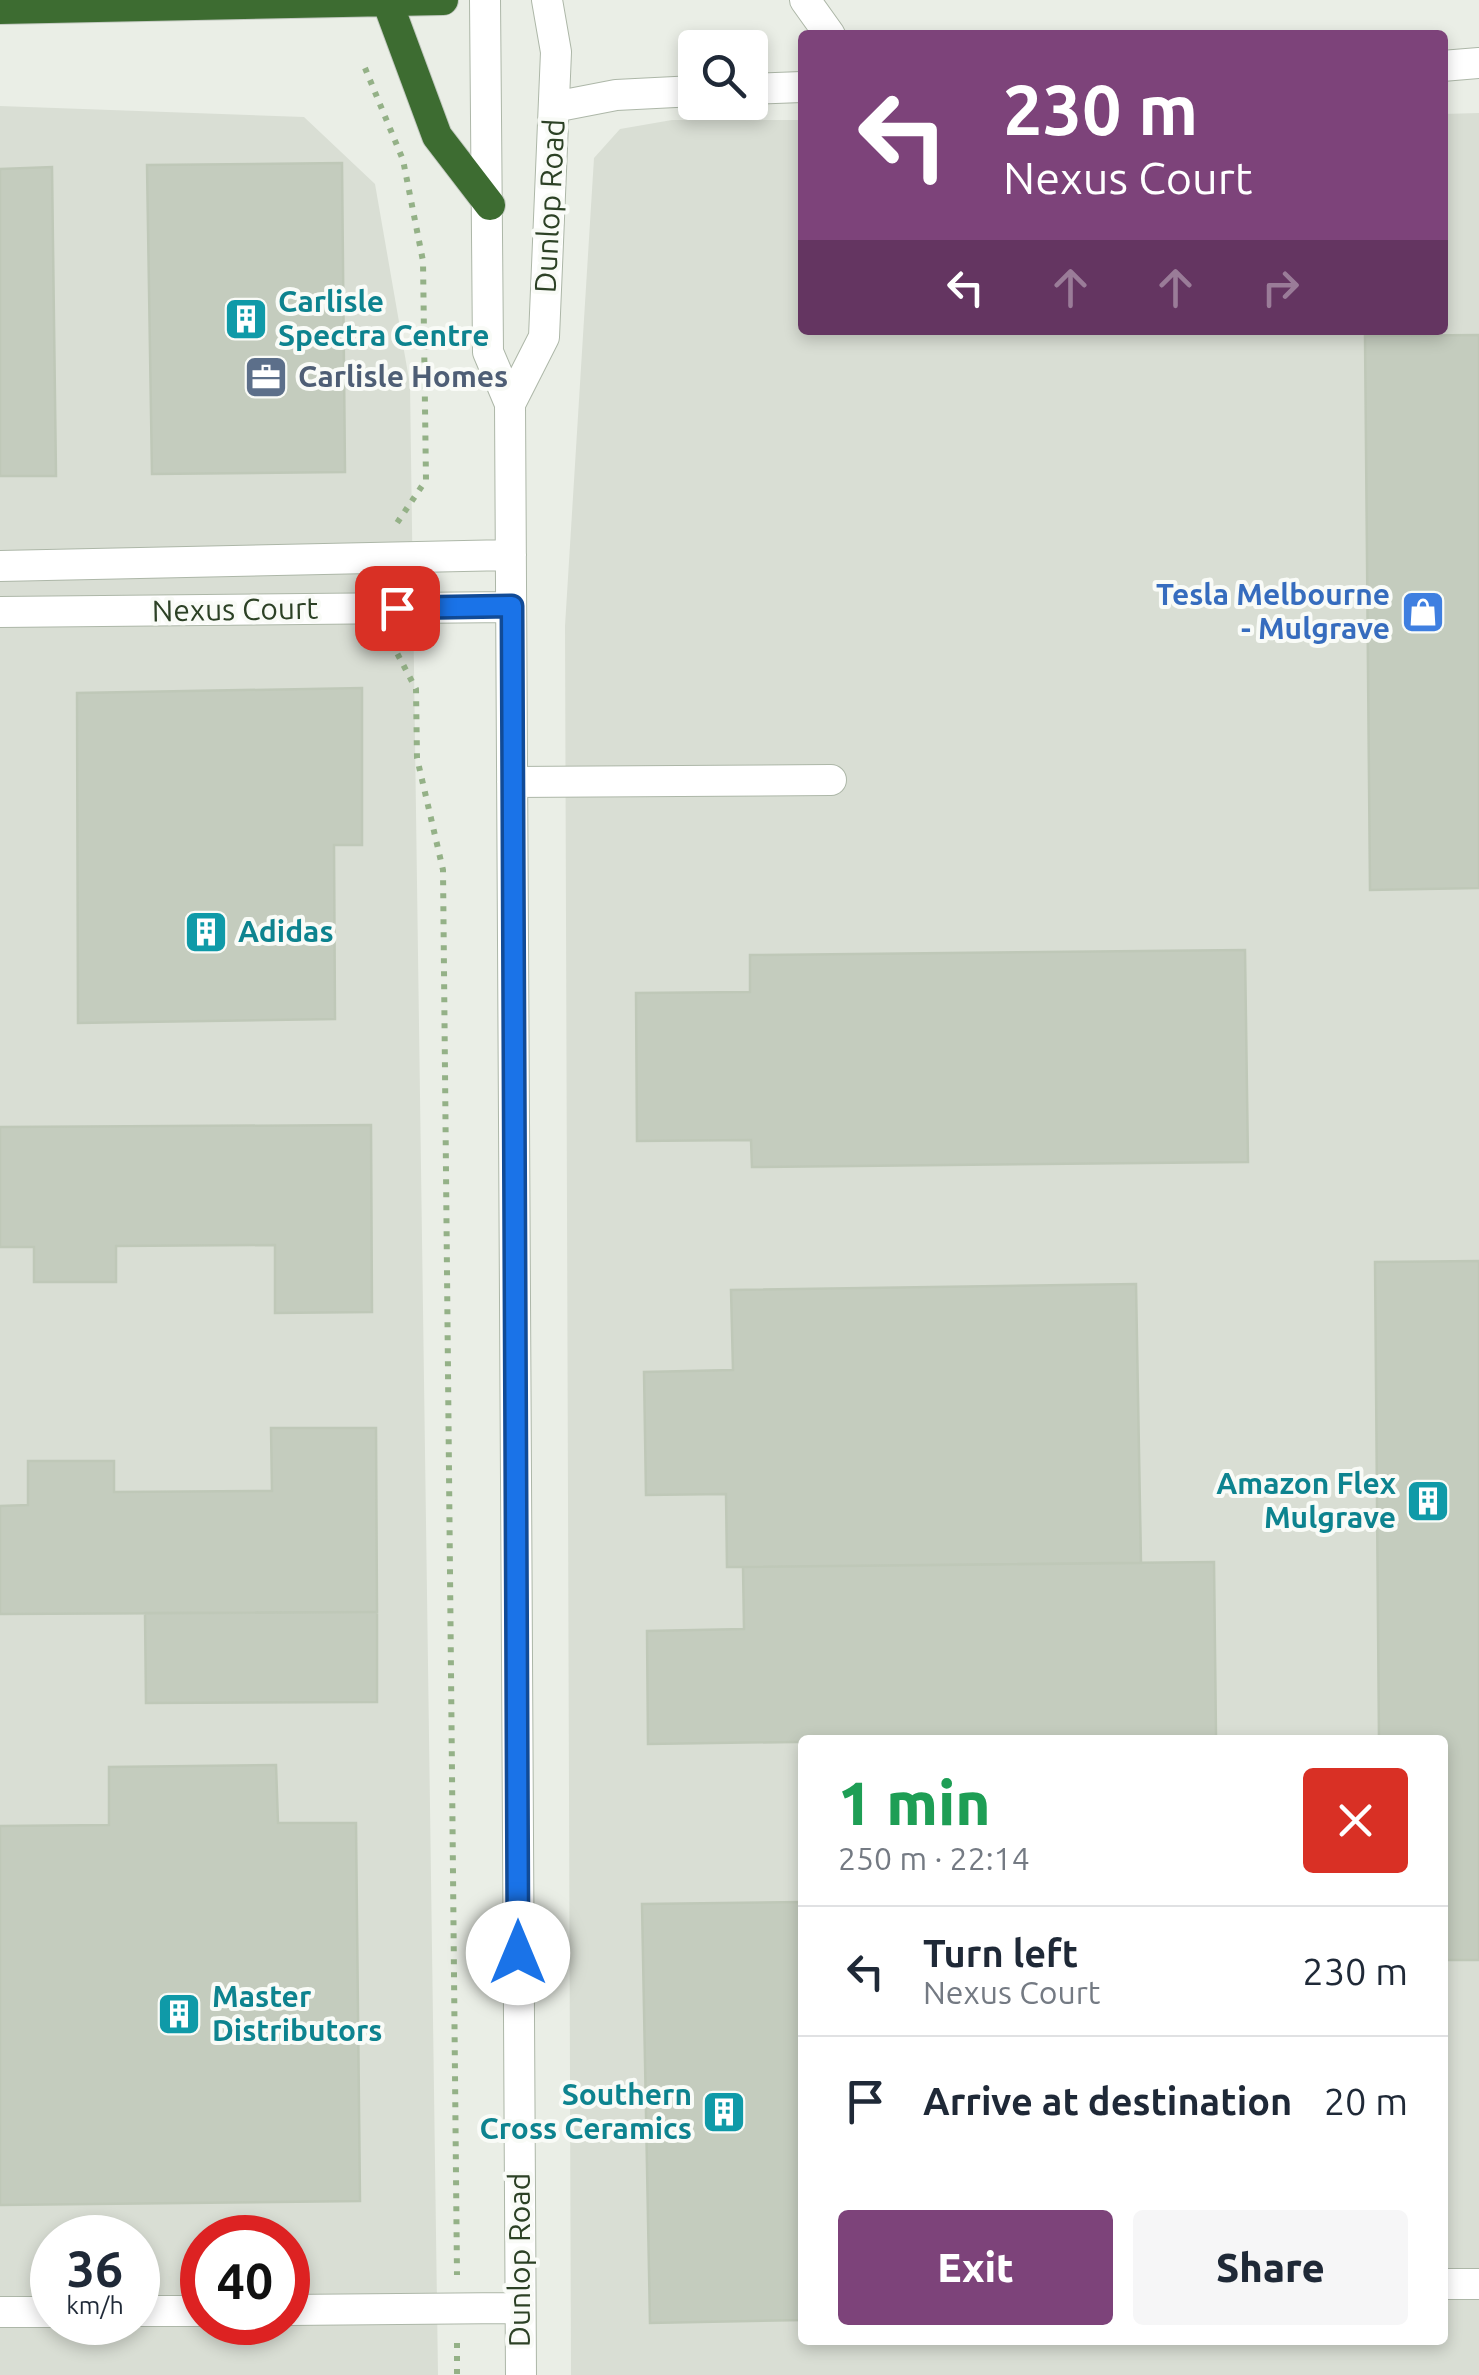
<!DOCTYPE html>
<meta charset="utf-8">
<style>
:root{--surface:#fff;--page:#f6f6f7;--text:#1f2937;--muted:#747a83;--line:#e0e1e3;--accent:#7d437a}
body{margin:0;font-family:Ubuntu,sans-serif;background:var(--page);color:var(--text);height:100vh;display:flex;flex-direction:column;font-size:38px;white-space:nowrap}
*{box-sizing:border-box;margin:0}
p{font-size:32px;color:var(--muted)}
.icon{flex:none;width:55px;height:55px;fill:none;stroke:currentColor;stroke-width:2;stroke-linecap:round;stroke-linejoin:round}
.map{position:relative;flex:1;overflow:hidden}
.details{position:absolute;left:798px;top:1735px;width:650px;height:610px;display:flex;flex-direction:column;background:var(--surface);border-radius:10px;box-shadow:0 5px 15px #0003}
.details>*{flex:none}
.banner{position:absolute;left:798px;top:30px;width:650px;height:305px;border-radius:10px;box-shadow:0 5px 15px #0003;background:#7d437a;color:#fff;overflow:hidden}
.fabs{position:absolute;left:678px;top:30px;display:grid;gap:20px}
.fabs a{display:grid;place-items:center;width:90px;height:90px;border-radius:10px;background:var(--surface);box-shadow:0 5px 15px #0003;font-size:50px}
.speed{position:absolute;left:30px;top:2215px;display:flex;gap:20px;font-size:50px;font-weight:700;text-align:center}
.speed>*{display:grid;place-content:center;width:130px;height:130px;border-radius:50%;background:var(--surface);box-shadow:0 5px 15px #0003;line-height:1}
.speed small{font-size:25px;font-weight:400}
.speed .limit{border:15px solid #d22;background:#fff;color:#111}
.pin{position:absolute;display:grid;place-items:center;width:85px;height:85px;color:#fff;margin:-42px;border-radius:20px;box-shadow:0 5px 15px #0006}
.me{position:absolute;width:110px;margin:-55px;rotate:0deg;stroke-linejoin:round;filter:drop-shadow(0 0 8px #0008)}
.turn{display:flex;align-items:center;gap:35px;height:210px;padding:0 40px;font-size:45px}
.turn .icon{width:130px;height:130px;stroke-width:2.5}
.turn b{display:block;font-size:70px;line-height:85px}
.lanes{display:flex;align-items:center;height:95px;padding:0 40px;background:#0003;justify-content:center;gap:50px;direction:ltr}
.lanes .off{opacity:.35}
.round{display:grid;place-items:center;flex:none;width:105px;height:105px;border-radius:10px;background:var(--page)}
.headline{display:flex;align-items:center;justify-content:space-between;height:170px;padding:0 40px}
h1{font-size:60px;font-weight:800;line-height:75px;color:#1e9e55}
.cta{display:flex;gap:20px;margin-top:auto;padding:20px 40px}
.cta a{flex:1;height:115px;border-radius:10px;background:var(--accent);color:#fff;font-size:40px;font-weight:800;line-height:115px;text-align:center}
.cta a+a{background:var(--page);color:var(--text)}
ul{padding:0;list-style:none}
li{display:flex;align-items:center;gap:30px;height:130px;padding:0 40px;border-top:2px solid var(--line)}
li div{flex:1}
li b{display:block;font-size:38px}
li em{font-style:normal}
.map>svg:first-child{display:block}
.built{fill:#d9ded4;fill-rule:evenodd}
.building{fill:#c4ccbe;stroke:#bfc8b8;stroke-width:2.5}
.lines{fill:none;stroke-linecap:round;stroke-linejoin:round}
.minor-casing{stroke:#adb7a8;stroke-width:32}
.highway-casing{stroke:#c4cac2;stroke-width:32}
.path{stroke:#94b187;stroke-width:6;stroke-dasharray:5 8;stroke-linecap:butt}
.minor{stroke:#fff;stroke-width:30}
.highway{stroke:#3d6c31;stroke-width:30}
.route-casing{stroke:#114b97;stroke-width:25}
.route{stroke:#1a73e8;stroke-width:18}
.labels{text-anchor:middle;stroke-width:8;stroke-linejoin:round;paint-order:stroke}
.street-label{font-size:30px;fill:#2c4125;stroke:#f9fbf7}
.culture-label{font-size:30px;font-weight:bold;fill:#0d838f;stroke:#f9fbf7;text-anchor:start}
.service-label{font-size:30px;font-weight:bold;fill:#4e5e75;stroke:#f9fbf7;text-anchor:start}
.shop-label{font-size:30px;font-weight:bold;fill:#366cbe;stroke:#f9fbf7;text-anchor:end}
</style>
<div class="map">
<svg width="1479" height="2375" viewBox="0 0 1479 2375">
<rect width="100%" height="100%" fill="#eaeee6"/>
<!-- built -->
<path class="built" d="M0,106L304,117L375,184L410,385L438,2375H0ZM52,2238H138V2322H52ZM202,2238H288V2322H202Z
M1479,113V2375H571L565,626L594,158L620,129L672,120H802V330H1442L1443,114ZM802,1740H1442V2340H802Z"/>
<!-- building -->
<path class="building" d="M342,163L345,472L152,474L147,165Z
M52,167L56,476H0V169Z
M1479,335V888L1370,890L1365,336Z
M362,688V845H334L335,1019L78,1023L77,693Z
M1245,950L1248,1162L752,1167L751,1140L637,1141L636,993L750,992V955Z
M371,1125L372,1312L275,1313V1245L116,1246V1282H34V1247H0V1127Z
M1479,1261V1960H1442V1740H1379L1375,1262Z
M1136,1284L1141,1563L727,1567L726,1494L646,1495L644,1372L733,1370L731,1290Z
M271,1428H376L377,1612L0,1614V1506L28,1505V1461H114V1492L272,1491Z
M1214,1562L1216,1736L648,1744L647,1631L744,1629L743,1567Z
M377,1612V1702L146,1703L145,1613Z
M276,1765L278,1823H356L360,2201L0,2205V1826L109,1825V1767Z
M802,1902V2320L650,2323L642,1904Z"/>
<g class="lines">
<!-- minor casing -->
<g class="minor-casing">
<path id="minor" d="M485,0L488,352L510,404L521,2375
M805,0L830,35
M1442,66L1479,63
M750,89L802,87
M554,107L616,95L695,91
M510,404L544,337L556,52L547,0
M0,566L511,555
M0,612L511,607
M512,782L831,780
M1442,2284H1479
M288,2310L520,2308
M138,2311H202
M0,2312H52"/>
</g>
<!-- highway casing -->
<g class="highway-casing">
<path id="highway" d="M387,1L437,136L490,205
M0,9L443,0"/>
</g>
<!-- path -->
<path class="path" d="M365,68L403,160L423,261L426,480L397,523
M397,641V653L416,689L417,758L443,870L457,2275
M457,2343V2375"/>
<!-- minor -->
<use href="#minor" class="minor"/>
<!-- highway -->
<use href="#highway" class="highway"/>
</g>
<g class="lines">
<!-- route casing -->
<g class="route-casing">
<path id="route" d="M397,608L512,606L518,1953"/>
</g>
<!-- route -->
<use href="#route" class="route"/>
</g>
<!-- icons -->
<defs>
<g id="building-square" transform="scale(2.25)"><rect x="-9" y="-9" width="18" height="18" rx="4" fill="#0f9aa8" stroke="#f9fbf7"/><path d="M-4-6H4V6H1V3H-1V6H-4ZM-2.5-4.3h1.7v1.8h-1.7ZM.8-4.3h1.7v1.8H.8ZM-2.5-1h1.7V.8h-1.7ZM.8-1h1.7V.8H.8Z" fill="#fff"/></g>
<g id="office-square" transform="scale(2.25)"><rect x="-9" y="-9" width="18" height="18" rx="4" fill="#5c6f8a" stroke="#f9fbf7"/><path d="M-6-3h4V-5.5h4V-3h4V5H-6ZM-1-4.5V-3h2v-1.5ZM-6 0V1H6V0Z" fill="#fff"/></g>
<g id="shop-square" transform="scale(2.25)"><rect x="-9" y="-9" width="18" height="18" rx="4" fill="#3f7fe0" stroke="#f9fbf7"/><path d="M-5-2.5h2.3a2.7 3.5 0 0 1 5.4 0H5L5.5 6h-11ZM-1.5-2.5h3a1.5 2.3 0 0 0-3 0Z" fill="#fff"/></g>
</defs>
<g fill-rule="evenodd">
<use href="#building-square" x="246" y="319"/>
<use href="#office-square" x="266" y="377"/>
<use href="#shop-square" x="1423" y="612"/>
<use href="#building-square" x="206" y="932"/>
<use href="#building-square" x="1428" y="1501"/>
<use href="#building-square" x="179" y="2014"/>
<use href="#building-square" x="724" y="2112"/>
</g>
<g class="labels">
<!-- street labels -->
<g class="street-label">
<text transform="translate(550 206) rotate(-87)" y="10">Dunlop Road</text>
<text transform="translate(235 610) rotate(-1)" y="10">Nexus Court</text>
<text transform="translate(520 2260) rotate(-90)" y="10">Dunlop Road</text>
</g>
<!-- culture labels -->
<g class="culture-label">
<text x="278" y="312">Carlisle<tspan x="278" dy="34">Spectra Centre</tspan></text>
<text x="238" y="942">Adidas</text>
<text x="1396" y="1494" text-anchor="end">Amazon Flex<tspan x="1396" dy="34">Mulgrave</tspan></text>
<text x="212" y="2007">Master<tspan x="212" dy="34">Distributors</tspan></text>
<text x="692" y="2105" text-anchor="end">Southern<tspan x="692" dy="34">Cross Ceramics</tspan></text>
</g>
<!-- service labels -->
<g class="service-label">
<text x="298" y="387">Carlisle Homes</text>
</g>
<!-- shop labels -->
<g class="shop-label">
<text x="1390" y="605">Tesla Melbourne<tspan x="1390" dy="34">- Mulgrave</tspan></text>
</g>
</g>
</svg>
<div class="fabs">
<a><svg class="icon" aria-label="search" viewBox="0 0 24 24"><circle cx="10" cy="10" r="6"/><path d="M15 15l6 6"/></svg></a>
</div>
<div class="speed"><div>36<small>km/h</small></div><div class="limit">40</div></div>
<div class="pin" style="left:397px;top:608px;background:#d93025"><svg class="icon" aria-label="arrive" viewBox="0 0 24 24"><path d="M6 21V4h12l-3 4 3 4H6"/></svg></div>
<svg class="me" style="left:518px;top:1953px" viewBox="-20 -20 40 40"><circle r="19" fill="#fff"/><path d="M0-13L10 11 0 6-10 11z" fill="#1a73e8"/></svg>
<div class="banner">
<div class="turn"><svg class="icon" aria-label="left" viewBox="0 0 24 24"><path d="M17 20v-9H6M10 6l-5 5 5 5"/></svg><div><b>230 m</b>Nexus Court</div></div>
<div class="lanes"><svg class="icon" aria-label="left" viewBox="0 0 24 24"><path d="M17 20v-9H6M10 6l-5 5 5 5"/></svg><svg class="icon off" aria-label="ahead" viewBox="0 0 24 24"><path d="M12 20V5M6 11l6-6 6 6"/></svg><svg class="icon off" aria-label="ahead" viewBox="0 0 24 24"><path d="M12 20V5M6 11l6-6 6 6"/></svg><svg class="icon off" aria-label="right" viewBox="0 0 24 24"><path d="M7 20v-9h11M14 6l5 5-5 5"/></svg></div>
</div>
<section class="details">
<div class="headline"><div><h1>1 min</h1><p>250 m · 22:14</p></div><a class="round" style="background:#d93025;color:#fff"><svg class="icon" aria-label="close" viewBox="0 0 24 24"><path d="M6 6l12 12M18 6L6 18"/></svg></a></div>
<ul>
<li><svg class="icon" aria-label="left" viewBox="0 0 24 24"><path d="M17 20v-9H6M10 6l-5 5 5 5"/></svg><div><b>Turn left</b><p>Nexus Court</p></div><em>230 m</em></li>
<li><svg class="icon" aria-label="arrive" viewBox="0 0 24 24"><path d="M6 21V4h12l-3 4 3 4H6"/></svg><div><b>Arrive at destination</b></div><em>20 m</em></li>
</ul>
<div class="cta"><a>Exit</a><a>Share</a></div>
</section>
</div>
